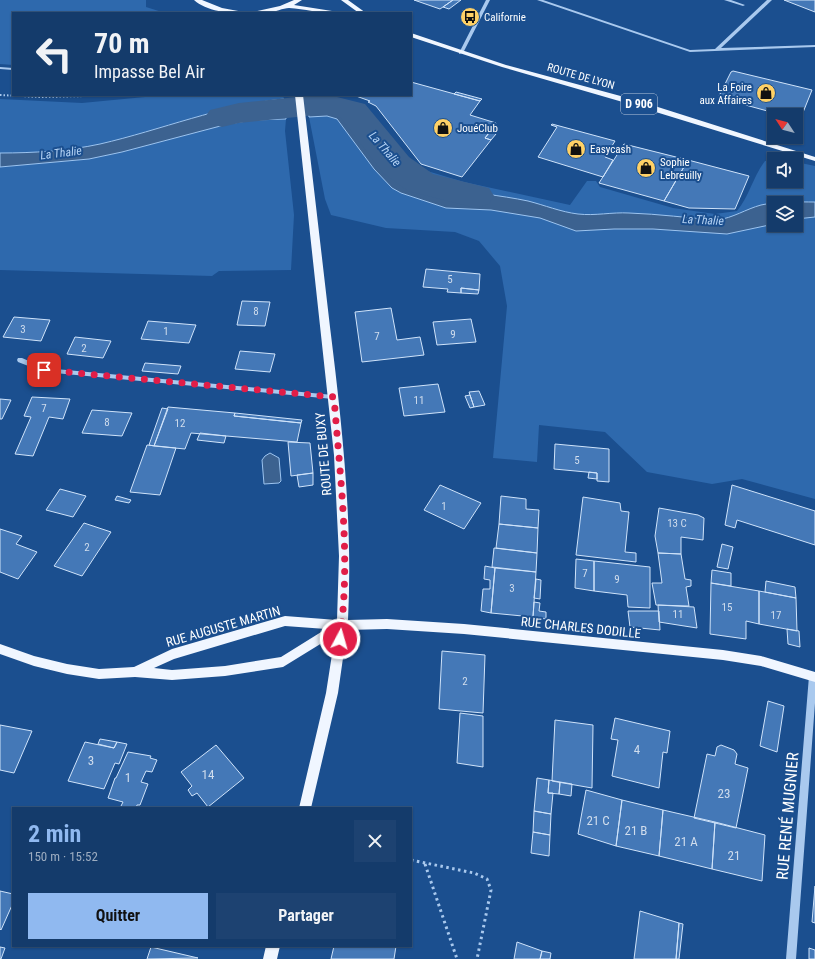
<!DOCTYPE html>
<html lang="fr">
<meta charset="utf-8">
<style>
:root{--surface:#143b6b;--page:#1d4271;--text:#f1f3f6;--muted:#9dadc1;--line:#33557e;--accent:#90b9f0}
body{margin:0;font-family:"Roboto Condensed",sans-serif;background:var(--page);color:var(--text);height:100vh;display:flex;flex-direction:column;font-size:15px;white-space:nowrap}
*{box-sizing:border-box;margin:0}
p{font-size:13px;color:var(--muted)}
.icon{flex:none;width:22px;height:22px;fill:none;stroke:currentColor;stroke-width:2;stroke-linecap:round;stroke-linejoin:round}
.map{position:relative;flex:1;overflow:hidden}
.side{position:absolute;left:12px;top:807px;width:400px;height:140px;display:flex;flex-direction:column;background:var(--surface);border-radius:0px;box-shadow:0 1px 3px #0004,0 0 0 1px var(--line)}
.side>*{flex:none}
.guide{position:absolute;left:12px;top:12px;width:400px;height:84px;border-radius:0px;box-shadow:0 1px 3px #0004,0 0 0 1px var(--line);background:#143b6b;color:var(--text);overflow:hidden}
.needle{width:26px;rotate:306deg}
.controls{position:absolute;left:767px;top:108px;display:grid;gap:8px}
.controls a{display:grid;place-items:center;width:36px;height:36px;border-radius:0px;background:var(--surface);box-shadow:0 1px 3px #0004,0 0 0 1px var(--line);font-size:20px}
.pin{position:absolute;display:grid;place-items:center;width:34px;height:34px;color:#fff;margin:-17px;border-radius:8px;box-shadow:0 2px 6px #0006}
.me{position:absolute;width:44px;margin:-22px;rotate:6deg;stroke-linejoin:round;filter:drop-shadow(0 0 3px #0008)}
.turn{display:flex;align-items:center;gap:14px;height:84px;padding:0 16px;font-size:18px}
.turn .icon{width:52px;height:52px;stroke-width:2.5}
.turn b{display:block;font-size:28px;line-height:34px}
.round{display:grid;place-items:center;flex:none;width:42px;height:42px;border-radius:0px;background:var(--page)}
.summary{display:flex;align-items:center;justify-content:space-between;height:68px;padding:0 16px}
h1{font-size:24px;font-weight:700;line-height:30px;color:var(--accent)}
.action{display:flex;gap:8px;margin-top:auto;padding:8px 16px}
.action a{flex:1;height:46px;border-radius:0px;background:var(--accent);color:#111;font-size:16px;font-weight:700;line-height:46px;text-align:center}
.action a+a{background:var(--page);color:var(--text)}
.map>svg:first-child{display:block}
.green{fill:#2e69ad;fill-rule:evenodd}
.water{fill:#3c6290;stroke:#9cc4f0}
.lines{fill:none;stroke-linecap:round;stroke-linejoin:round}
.river{fill:#3c6290;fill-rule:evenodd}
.building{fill:#4478b7;stroke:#cfe3fa}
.path-far1{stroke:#a9c9ee;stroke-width:2;stroke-dasharray:1.5 2;stroke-linecap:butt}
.path{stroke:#a9c9ee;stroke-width:3;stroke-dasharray:2.5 3.5;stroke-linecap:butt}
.minor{fill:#a9c9ee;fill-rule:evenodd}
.major{fill:#f0f6ff;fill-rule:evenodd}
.route{stroke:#e11d48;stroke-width:7;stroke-dasharray:0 12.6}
.labels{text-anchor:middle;stroke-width:4;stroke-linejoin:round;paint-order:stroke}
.far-poi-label{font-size:11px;fill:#fff;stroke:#1b4f8f;text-anchor:start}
.far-street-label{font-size:11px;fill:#fff;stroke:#1b4f8f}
.number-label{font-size:11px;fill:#d0dded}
.shield{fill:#1b4f8f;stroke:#bbcadd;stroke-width:1}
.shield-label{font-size:12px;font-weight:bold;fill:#fff}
.far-water-label{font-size:12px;font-style:italic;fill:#b5d3f5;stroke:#1b4f8f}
.street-label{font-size:13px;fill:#fff;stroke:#1b4f8f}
.near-number-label{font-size:13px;fill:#d0dded}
.near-street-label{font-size:16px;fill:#fff;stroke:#1b4f8f}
</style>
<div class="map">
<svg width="815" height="959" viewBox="0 0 815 959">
<rect width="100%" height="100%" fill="#1b4f8f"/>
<!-- green -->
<path class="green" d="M0,0H146V7L165,13H13V65L0,64Z
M166,95H283L284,99C221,105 161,130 100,144C67,151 33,153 0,153V99L82,103Z
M327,116L337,119L374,169L401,193L414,167L464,182L570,205L587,181H596L600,187L673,208L715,214L737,211C749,197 753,177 765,161H774V181H796V162L815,166V499L742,479L712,484L647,472L605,432L539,425L537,462L493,458L507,306L500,266L479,241L455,232L386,228L331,215L325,199L309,117ZM774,203H796V225H774Z
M286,119L285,131L294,215L291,270L219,271L212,276L0,270V167L89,159L122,152L228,124L253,120Z"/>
<!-- water -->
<path class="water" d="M284,99L286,119L253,120L228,124L122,152L89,159L0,167V153C33,153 68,151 100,144C161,130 221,105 284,99Z
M333,100C364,105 383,163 412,177C435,189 461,189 486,194C499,196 514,198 528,201C544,205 561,212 578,214C595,216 612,212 629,213C659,214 688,218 717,220C733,218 746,209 761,205C779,201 797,202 815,202V217L796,219V203H774V224L727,234L653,229H614L576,231L540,218L491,210L446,208L401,193L392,188L374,169L337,119L327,116L309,117L307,101Z
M270,453L279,458L281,481L279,483L264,484L262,460L265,456Z"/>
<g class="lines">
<!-- river -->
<path class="river" d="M315,95H329L365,104L409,157L433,174L489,188L494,196L489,204L476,208L408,191L383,173L341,118L325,114L239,123L222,127L210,124L205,117L210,110L239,103Z"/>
</g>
<!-- building -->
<path class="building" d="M414,0H453L440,9Z
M453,0H461L449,9L443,7Z
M784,0H815V12Z
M733,71L812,90L800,120L796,119V115H782L720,98L719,96L731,72Z
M411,82L480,101L470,115L496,123L485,138L491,140L462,177L421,164L376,106L368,102L370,101L356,96L411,95Z
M456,92L482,99L480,101L454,94Z
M552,124L615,141L605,157L613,160L603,177L538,157L557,127L551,125Z
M490,132L496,134L491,140L485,138Z
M624,144L688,160L664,201L599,183Z
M688,160L749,176L735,209L689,208L664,201Z
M426,269L480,274L479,290L461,288V293L447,292L448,289L423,287Z
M461,288L479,290L478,294L461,293Z
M242,301L270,302L265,326L237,325Z
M391,308L397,340L420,337L424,355L362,362L355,312Z
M14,317L50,320L41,341L3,337Z
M471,319L476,342L437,345L433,322Z
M148,321L196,325L189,343L141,339Z
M75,337L111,341L103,358L67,354Z
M240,351L275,354L270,372L235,369Z
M145,363L181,366L178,374L142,371Z
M438,384L445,412L404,416L399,388Z
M479,391L485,405L474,407L469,392Z
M470,395L474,407L470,408L465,396Z
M32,397L70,399L63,419L49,417L33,456L15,454L31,417L24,416Z
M0,399L11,400L2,419H0Z
M168,407L235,413L234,416L301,423L297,442L191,433L185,449L154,446Z
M162,408L168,409L154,446L149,445Z
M92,410L132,413L122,436L82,433Z
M235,413L302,420L301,423L234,416Z
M200,433L226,436L224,443L197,440Z
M288,442L310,443L313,473L291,476Z
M555,444L609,449V482L597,481V473L554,469Z
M147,445L176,448L160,495L130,492Z
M589,472L597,473V479L588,478Z
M313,473V485L299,487L297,475Z
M440,485L481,503L464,529L424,510Z
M732,485L815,511V545L737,520L735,528L725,525Z
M60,489L86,496L73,517L46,510Z
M117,496L131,500L129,503L115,500Z
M501,496L526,499V509L539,510L538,528L499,524Z
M583,497L620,503L621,511L629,512L625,552L636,553V562L576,555Z
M659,508L698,515L704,518L703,540L681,537V554L658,553L655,536Z
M84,523L111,532L82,576L54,566Z
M499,524L538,528L537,553L496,548Z
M0,529L22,536L16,544L37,552L18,579L0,572Z
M722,544L733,547L728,569L717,567Z
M494,548L537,553L536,572L492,567Z
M658,553L681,554L685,579L691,580V586L686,587L689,606L656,605L652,583H662Z
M576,559L594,561V591L575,588Z
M594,561L650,567V608L628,607L627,595L594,591Z
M485,566L495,568L491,613L481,611L483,589H490V580L484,579Z
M495,568L536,572L533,617L491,613Z
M712,570L731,573V586L711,583Z
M536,579L541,580L540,599L534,598Z
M766,581L795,587L796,598L765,592Z
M711,583L759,591V624L746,621V639L710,634Z
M759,591L796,598L797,631L759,624Z
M534,602L540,603L539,611L546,612V619L533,617Z
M658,605L694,607L697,628L659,622Z
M628,611H659L660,630L630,627Z
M787,629L799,631L800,647L788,644Z
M442,651L485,655L483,713L439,709Z
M768,701L784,706L777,752L760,746Z
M460,713L483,716V767L457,763Z
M615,718L670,731L667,753L663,752L659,788L612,776L618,740L611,739Z
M555,720L593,725L592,788L552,781Z
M0,725L32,731L14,773L0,770Z
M100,739L117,742L114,748L98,744Z
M85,742L114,748L117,742L127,744L119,764L115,763L104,789L68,781Z
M216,745L244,778L208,807L197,793L192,796L188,790L192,786L181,772Z
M721,745L734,750L737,754L735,764L748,768L736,828L694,818L707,754L715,756L717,747Z
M128,752L151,756L150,758L157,760L152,772L146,771L141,782L148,784L140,805H137L136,808H120L123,802L108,798L115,778H116Z
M537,778L549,780L548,793H553L551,814L534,811Z
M549,780L560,782L559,794L548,793Z
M560,782L572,784L571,796L559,794Z
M586,790L622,800L616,846L578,834Z
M622,800L663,810L659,856L616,846Z
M663,810L715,822L712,869L659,856Z
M534,811L551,814L550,835L533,832Z
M715,822L765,835L762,881L712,869Z
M533,832L550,835L549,856L531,853Z
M815,886V923L812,922Z
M0,891L13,894V903L1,930L0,929Z
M640,911L679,923L676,959H634Z
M679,923L683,924L679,959H676Z
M517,942L542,951L540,959H514Z
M334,946H396L394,959H331Z
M0,947L5,948L1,959H0Z
M151,947L198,958L147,959Z
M809,948L815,950V959H809Z
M542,951L551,953L550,959H540Z"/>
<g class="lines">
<!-- path-far1 -->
<path class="path-far1" d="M0,95L40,97L134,95"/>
<!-- path -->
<path class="path" d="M411,860L474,873L487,879L491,890L477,959
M425,864L457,959"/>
<!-- minor -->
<path class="minor" d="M486,0H490L463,53L459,54V53Z
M537,0H543L690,50L715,49L767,0H772L721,48L815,45V47L690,52Z
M724,0H731L745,5L743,6Z
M0,67L13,68V70L0,69Z
M18,358H22L45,368L333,395L336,397L333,399L44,372L18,362L17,360Z
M813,672L815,673V703L796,959H786L809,676L810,673Z"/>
<!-- major -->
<path class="major" d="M194,0H202L222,8L249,13L280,6L294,0H302L294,5L332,11L335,13C319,13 305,9 289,8C283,8 275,12 268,13C248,15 210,15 194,0Z
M341,0H348L366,13H359Z
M411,33L506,65L639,101L815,157V161L633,105L502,67L411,37Z
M295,95H303C312,172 321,249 330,327C342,424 353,522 348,620L387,619L464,624L723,650L761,656L815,672V682L761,666L723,660L464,634L387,629L347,630L338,693L311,808H299L326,693L335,635L283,667L225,676L172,680L135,677L99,679L67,674L34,666L0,654V644L34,656L67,664L99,669L134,667L172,649L285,616L337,620L339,556L334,455ZM285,626L326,629L281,657L225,666L172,670L154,668L174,659Z
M266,946H280L277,959H263Z"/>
</g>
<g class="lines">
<!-- route -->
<path class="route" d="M44,370L334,397C340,478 351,557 340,639"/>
</g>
<!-- icons -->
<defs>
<g id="bus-disc" transform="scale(1)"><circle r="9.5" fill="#ffd166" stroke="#1b4f8f"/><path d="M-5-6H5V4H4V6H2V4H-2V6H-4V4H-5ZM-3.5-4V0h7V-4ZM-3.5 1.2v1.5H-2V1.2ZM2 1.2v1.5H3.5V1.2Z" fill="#111"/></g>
<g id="shop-disc" transform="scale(1)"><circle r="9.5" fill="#ffd166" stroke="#1b4f8f"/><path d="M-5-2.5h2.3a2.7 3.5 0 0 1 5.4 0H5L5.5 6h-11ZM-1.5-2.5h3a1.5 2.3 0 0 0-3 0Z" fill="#111"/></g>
</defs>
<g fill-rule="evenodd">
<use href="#bus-disc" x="470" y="17"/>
<use href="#shop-disc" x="766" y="93"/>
<use href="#shop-disc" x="443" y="128"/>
<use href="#shop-disc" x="576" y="149"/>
<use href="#shop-disc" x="646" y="168"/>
</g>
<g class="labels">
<!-- far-poi labels -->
<g class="far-poi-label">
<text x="484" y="21">Californie</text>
<text x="752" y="91" text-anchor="end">La Foire<tspan x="752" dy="13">aux Affaires</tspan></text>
<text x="457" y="132">JouéClub</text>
<text x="590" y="153">Easycash</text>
<text x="660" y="166">Sophie<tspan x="660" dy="13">Lebreuilly</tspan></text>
</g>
<!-- far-street labels -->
<g class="far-street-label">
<text transform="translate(581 76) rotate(16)" y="4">ROUTE DE LYON</text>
</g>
<!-- number labels -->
<g class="number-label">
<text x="450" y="283">5</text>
<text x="256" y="315">8</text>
<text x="23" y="333">3</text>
<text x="166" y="335">1</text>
<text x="453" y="338">9</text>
<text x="377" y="340">7</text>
<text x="84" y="352">2</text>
<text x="419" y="404">11</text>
<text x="44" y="412">7</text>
<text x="107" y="426">8</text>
<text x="180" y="427">12</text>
<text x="577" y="464">5</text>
<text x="444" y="510">1</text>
<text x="677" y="527">13 C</text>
<text x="87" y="551">2</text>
<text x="585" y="577">7</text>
<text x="617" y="583">9</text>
<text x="512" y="592">3</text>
<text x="727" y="611">15</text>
<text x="678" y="618">11</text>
<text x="776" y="619">17</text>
<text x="465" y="685">2</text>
</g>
<!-- shield labels -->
<rect class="shield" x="621" y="94" width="36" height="20" rx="3"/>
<g class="shield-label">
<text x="639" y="108">D 906</text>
</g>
<!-- far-water labels -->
<g class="far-water-label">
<text transform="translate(385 149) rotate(49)" y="4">La Thalie</text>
<text transform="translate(61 153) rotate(-7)" y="4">La Thalie</text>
<text transform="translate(703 220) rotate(3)" y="4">La Thalie</text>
</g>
<!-- street labels -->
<g class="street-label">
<text transform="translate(323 454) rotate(-95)" y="5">ROUTE DE BUXY</text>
<text transform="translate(223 626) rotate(-16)" y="5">RUE AUGUSTE MARTIN</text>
<text transform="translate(581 627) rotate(6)" y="5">RUE CHARLES DODILLE</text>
</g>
<!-- near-number labels -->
<g class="near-number-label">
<text x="637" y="754">4</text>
<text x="91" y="765">3</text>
<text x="208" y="779">14</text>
<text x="128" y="782">1</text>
<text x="724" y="798">23</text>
<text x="598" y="825">21 C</text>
<text x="636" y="835">21 B</text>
<text x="686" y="846">21 A</text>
<text x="734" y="860">21</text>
</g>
<!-- near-street labels -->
<g class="near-street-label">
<text transform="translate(787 816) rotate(-85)" y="6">RUE RENÉ MUGNIER</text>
</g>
</g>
</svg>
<div class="controls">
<a><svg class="needle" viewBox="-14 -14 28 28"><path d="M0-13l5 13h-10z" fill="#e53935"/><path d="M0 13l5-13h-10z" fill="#9dadc1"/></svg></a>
<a><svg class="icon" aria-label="sound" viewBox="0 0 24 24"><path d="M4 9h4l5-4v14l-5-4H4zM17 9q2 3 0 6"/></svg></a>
<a><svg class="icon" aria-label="layers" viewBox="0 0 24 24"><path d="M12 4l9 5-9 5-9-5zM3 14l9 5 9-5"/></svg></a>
</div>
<div class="pin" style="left:44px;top:370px;background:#d93025"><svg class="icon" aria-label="arrive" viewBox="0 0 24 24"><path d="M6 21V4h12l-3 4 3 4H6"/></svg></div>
<svg class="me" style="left:340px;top:639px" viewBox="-20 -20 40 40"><circle r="17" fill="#e11d48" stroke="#fff" stroke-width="3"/><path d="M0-11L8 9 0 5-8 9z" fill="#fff"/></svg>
<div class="guide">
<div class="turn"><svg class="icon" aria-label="left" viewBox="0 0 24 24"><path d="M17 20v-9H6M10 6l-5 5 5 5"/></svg><div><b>70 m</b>Impasse Bel Air</div></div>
</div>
<section class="side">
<div class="summary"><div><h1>2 min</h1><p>150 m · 15:52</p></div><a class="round"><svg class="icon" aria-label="close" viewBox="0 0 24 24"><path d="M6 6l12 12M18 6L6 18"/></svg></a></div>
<div class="action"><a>Quitter</a><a>Partager</a></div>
</section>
</div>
